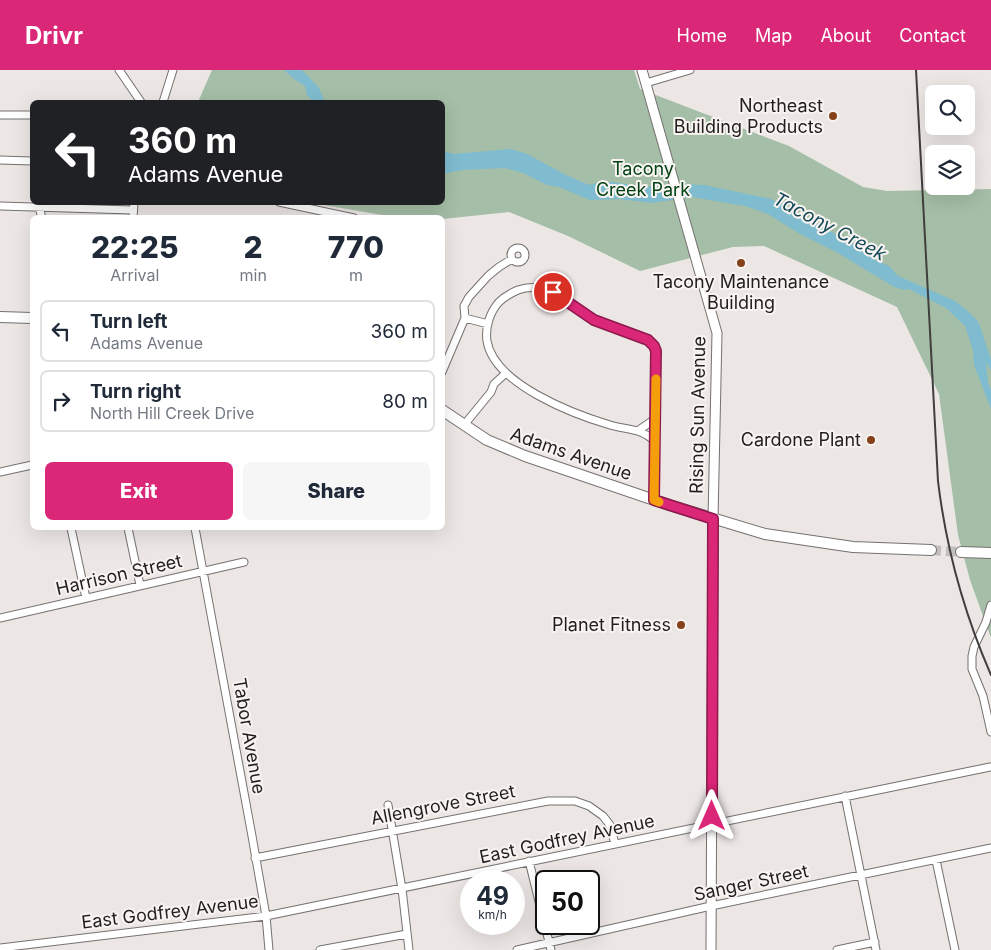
<!DOCTYPE html>
<style>
:root{--surface:#fff;--page:#f6f6f7;--text:#1f2937;--muted:#747a83;--line:#e0e1e3;--accent:#db2777}
body{margin:0;font-family:Inter,sans-serif;background:var(--page);color:var(--text);height:100vh;display:flex;flex-direction:column;font-size:19px;white-space:nowrap}
*{box-sizing:border-box;margin:0}
p{font-size:16px;color:var(--muted)}
.icon{flex:none;width:28px;height:28px;fill:none;stroke:currentColor;stroke-width:2;stroke-linecap:round;stroke-linejoin:round}
.map{position:relative;flex:1;overflow:hidden}
.details{position:absolute;left:30px;top:145px;width:415px;height:315px;display:flex;flex-direction:column;background:var(--surface);border-radius:8px;box-shadow:0 5px 20px #0002}
.details>*{flex:none}
.guide{position:absolute;left:30px;top:30px;width:415px;height:105px;border-radius:8px;box-shadow:0 5px 20px #0002;background:#202124;color:#fff;overflow:hidden}
.fabs{position:absolute;left:925px;top:15px;display:grid;gap:10px}
.fabs a{display:grid;place-items:center;width:50px;height:50px;border-radius:8px;background:var(--surface);box-shadow:0 5px 20px #0002;font-size:25px}
.speed{position:absolute;left:460px;top:800px;display:flex;gap:10px;font-size:25px;font-weight:700;text-align:center}
.speed>*{display:grid;place-content:center;width:65px;height:65px;border-radius:50%;background:var(--surface);box-shadow:0 5px 20px #0002;line-height:1}
.speed small{font-size:12px;font-weight:400}
.speed .limit{border:2px solid #111;border-radius:8px;background:#fff;color:#111}
.pin{position:absolute;display:grid;place-items:center;width:42px;height:42px;color:#fff;margin:-21px;border:2px solid #fff;border-radius:50%;box-shadow:0 1px 5px #0007}
.me{position:absolute;width:55px;margin:-28px;rotate:0deg;stroke-linejoin:round;filter:drop-shadow(0 0 4px #0008)}
.turn{display:flex;align-items:center;gap:18px;height:105px;padding:0 15px;font-size:22px}
.turn .icon{width:65px;height:65px;stroke-width:2.5}
.turn b{display:block;font-size:35px;line-height:42px}
.eta{display:flex;justify-content:space-evenly;align-items:center;height:85px;text-align:center}
.eta b{font-size:30px;font-weight:800;line-height:35px}
.action{display:flex;gap:10px;margin-top:auto;padding:10px 15px}
.action a{flex:1;height:58px;border-radius:8px;background:var(--accent);color:#fff;font-size:20px;font-weight:800;line-height:58px;text-align:center}
.action a+a{background:var(--page);color:var(--text)}
ul{padding:0;list-style:none}
li{display:flex;align-items:center;gap:15px;height:62px;margin:0 10px 8px;padding:0 5px;border:2px solid var(--line);border-radius:8px}
li div{flex:1}
li b{display:block;font-size:19px}
li em{font-style:normal}
header{display:flex;align-items:center;gap:30px;box-sizing:border-box;height:70px;padding:0 25px;background:var(--accent);color:#fff}
header strong{font-size:24px}
nav{display:flex;gap:28px;margin-inline-start:auto;font-size:18px}
.map>svg:first-child{display:block}
.green{fill:#a5bea7}
.water{fill:#7fbccf}
.lines{fill:none;stroke-linecap:round;stroke-linejoin:round}
.highway-tunnel{stroke:#c3bfbd;stroke-width:10;stroke-dasharray:10 5;stroke-linecap:butt}
.minor-casing{stroke:#75716f;stroke-width:9}
.major-casing{stroke:#75716f;stroke-width:11}
.highway-casing{stroke:#75716f;stroke-width:12}
.minor{stroke:#fff;stroke-width:7}
.major{stroke:#fff;stroke-width:9}
.highway{stroke:#fff;stroke-width:10}
.rail{stroke:#413f3e;stroke-width:2}
.route-casing{stroke:#8e194d;stroke-width:12}
.route{stroke:#db2777;stroke-width:9}
.slow{stroke:#f59e0b;stroke-width:9}
.poi-dot{fill:#854117;stroke:#f9f4f2;stroke-width:2}
.labels{text-anchor:middle;stroke-width:4;stroke-linejoin:round;paint-order:stroke}
.poi-label{font-size:18px;fill:#201f1e;stroke:#f9f4f2;text-anchor:end}
.park-label{font-size:18px;fill:#004214;stroke:#f9f4f2}
.street-label{font-size:18px;fill:#201f1e;stroke:#f9f4f2}
.water-label{font-size:19px;font-style:italic;fill:#144957;stroke:#f9f4f2}
</style>
<header>
<strong>Drivr</strong>
<nav><a>Home</a><a>Map</a><a>About</a><a>Contact</a></nav>
</header>
<div class="map">
<svg width="991" height="880" viewBox="0 0 991 880">
<rect width="100%" height="100%" fill="#ece7e5"/>
<!-- green -->
<path class="green" d="M212,0H634L640,19L789,76L863,117L887,121L991,119V568L970,510L958,465L939,324L897,237L764,176L733,177L640,201L568,166L509,142L443,149L442,148L394,147L312,133L442,132V32H198Z"/>
<!-- water -->
<path class="water" d="M284,0H302L319,18L325,32H314L307,25L305,16L294,9Z
M511,79L527,84L566,105L589,115L599,112H613L643,117L683,114L704,115L771,129L868,182L874,189L889,196L898,206L953,230L964,238L977,250L980,256L991,290V300L986,293L988,313L991,320V339L974,295L973,280L965,256L946,238L909,219L905,220L894,217L838,183L800,164L768,144L745,136L692,127L652,133L619,129L590,130L559,117L547,115L523,103L505,98L462,100L443,104L442,81L454,84Z"/>
<g class="lines">
<!-- highway-tunnel -->
<path class="highway-tunnel" d="M931,480L961,482"/>
<!-- minor casing -->
<g class="minor-casing">
<path id="minor" d="M119,0L141,32
M646,13L690,0
M163,32L173,0
M0,45H32
M0,90L32,91
M279,132L354,148
M0,136L132,140
M39,137L42,148
M133,148L134,132
M511 185a7 7 0 1 1 14 0a7 7 0 1 1-14 0Z
M465,248L488,254
M442,302L465,248L464,236L469,227L488,206L499,197L512,189
M464,355L491,322L494,314L506,303
M639,360L655,349
M0,402L32,395
M654,430L656,281L654,276L648,270C631,263 612,258 595,250C569,237 550,209 518,220C511,223 504,227 499,232C490,242 485,257 487,271C494,314 573,344 610,355C627,360 642,358 655,372
M71,458L86,528
M128,458L140,515
M195,458L252,766L266,846L269,880
M991,535L986,552L974,577L972,586V599L983,626L991,662
M0,548L244,492
M845,726L876,880
M388,735L402,819L409,880
M255,788L548,731H575L589,736L603,746L610,755L615,774
M936,790L955,880
M529,791L551,880
M0,878L266,846L990,697
M320,880L407,864
M517,880L711,836L991,778
M837,880L875,872"/>
</g>
<!-- major casing -->
<g class="major-casing">
<path id="major" d="M642,0L717,263L713,449L711,880"/>
</g>
<!-- highway casing -->
<g class="highway-casing">
<path id="highway" d="M0,247L32,248
M442,340L487,370L525,386L669,435L765,464L853,477L931,480
M961,482L991,483"/>
</g>
<!-- minor -->
<use href="#minor" class="minor"/>
<!-- major -->
<use href="#major" class="major"/>
<!-- highway -->
<use href="#highway" class="highway"/>
<!-- rail -->
<path class="rail" d="M916,0L938,411C946,478 964,543 991,605"/>
</g>
<g class="lines">
<!-- route casing -->
<g class="route-casing">
<path id="route" d="M553,222L594,250L648,270L654,276L656,281L654,430L713,449L712,746"/>
</g>
<!-- route -->
<use href="#route" class="route"/>
<!-- slow -->
<path class="slow" d="M656,309L654,430L659,432"/>
</g>
<!-- markers -->
<g class="poi-dot">
<circle cx="833" cy="46" r="5"/>
<circle cx="741" cy="193" r="5"/>
<circle cx="871" cy="370" r="5"/>
<circle cx="681" cy="555" r="5"/>
</g>
<g class="labels">
<!-- poi labels -->
<g class="poi-label">
<text x="823" y="42">Northeast<tspan x="823" dy="21">Building Products</tspan></text>
<text x="741" y="218" text-anchor="middle">Tacony Maintenance<tspan x="741" dy="21">Building</tspan></text>
<text x="861" y="376">Cardone Plant</text>
<text x="671" y="561">Planet Fitness</text>
</g>
<!-- park labels -->
<g class="park-label">
<text x="643" y="105">Tacony<tspan x="643" dy="21">Creek Park</tspan></text>
</g>
<!-- street labels -->
<g class="street-label">
<text transform="translate(698 345) rotate(-89)" y="6">Rising Sun Avenue</text>
<text transform="translate(571 384) rotate(19)" y="6">Adams Avenue</text>
<text transform="translate(119 505) rotate(-13)" y="6">Harrison Street</text>
<text transform="translate(249 666) rotate(80)" y="6">Tabor Avenue</text>
<text transform="translate(443 735) rotate(-11)" y="6">Allengrove Street</text>
<text transform="translate(567 769) rotate(-12)" y="6">East Godfrey Avenue</text>
<text transform="translate(751 813) rotate(-12)" y="6">Sanger Street</text>
<text transform="translate(170 842) rotate(-7)" y="6">East Godfrey Avenue</text>
</g>
<!-- water labels -->
<g class="water-label">
<text transform="translate(830 156) rotate(28)" y="7">Tacony Creek</text>
</g>
</g>
</svg>
<div class="fabs">
<a><svg class="icon" aria-label="search" viewBox="0 0 24 24"><circle cx="10" cy="10" r="6"/><path d="M15 15l6 6"/></svg></a>
<a><svg class="icon" aria-label="layers" viewBox="0 0 24 24"><path d="M12 4l9 5-9 5-9-5zM3 14l9 5 9-5"/></svg></a>
</div>
<div class="speed"><div>49<small>km/h</small></div><div class="limit">50</div></div>
<div class="pin" style="left:553px;top:222px;background:#d93025"><svg class="icon" aria-label="arrive" viewBox="0 0 24 24"><path d="M6 21V4h12l-3 4 3 4H6"/></svg></div>
<svg class="me" style="left:712px;top:746px" viewBox="-20 -20 40 40"><path d="M0-17L14 15 0 8-14 15z" fill="#db2777" stroke="#fff" stroke-width="4"/></svg>
<div class="guide">
<div class="turn"><svg class="icon" aria-label="left" viewBox="0 0 24 24"><path d="M17 20v-9H6M10 6l-5 5 5 5"/></svg><div><b>360 m</b>Adams Avenue</div></div>
</div>
<section class="details">
<div class="eta">
<div><b>22:25</b><p>Arrival</p></div>
<div><b>2</b><p>min</p></div>
<div><b>770</b><p>m</p></div>
</div>
<ul>
<li><svg class="icon" aria-label="left" viewBox="0 0 24 24"><path d="M17 20v-9H6M10 6l-5 5 5 5"/></svg><div><b>Turn left</b><p>Adams Avenue</p></div><em>360 m</em></li>
<li><svg class="icon" aria-label="right" viewBox="0 0 24 24"><path d="M7 20v-9h11M14 6l5 5-5 5"/></svg><div><b>Turn right</b><p>North Hill Creek Drive</p></div><em>80 m</em></li>
</ul>
<div class="action"><a>Exit</a><a>Share</a></div>
</section>
</div>
